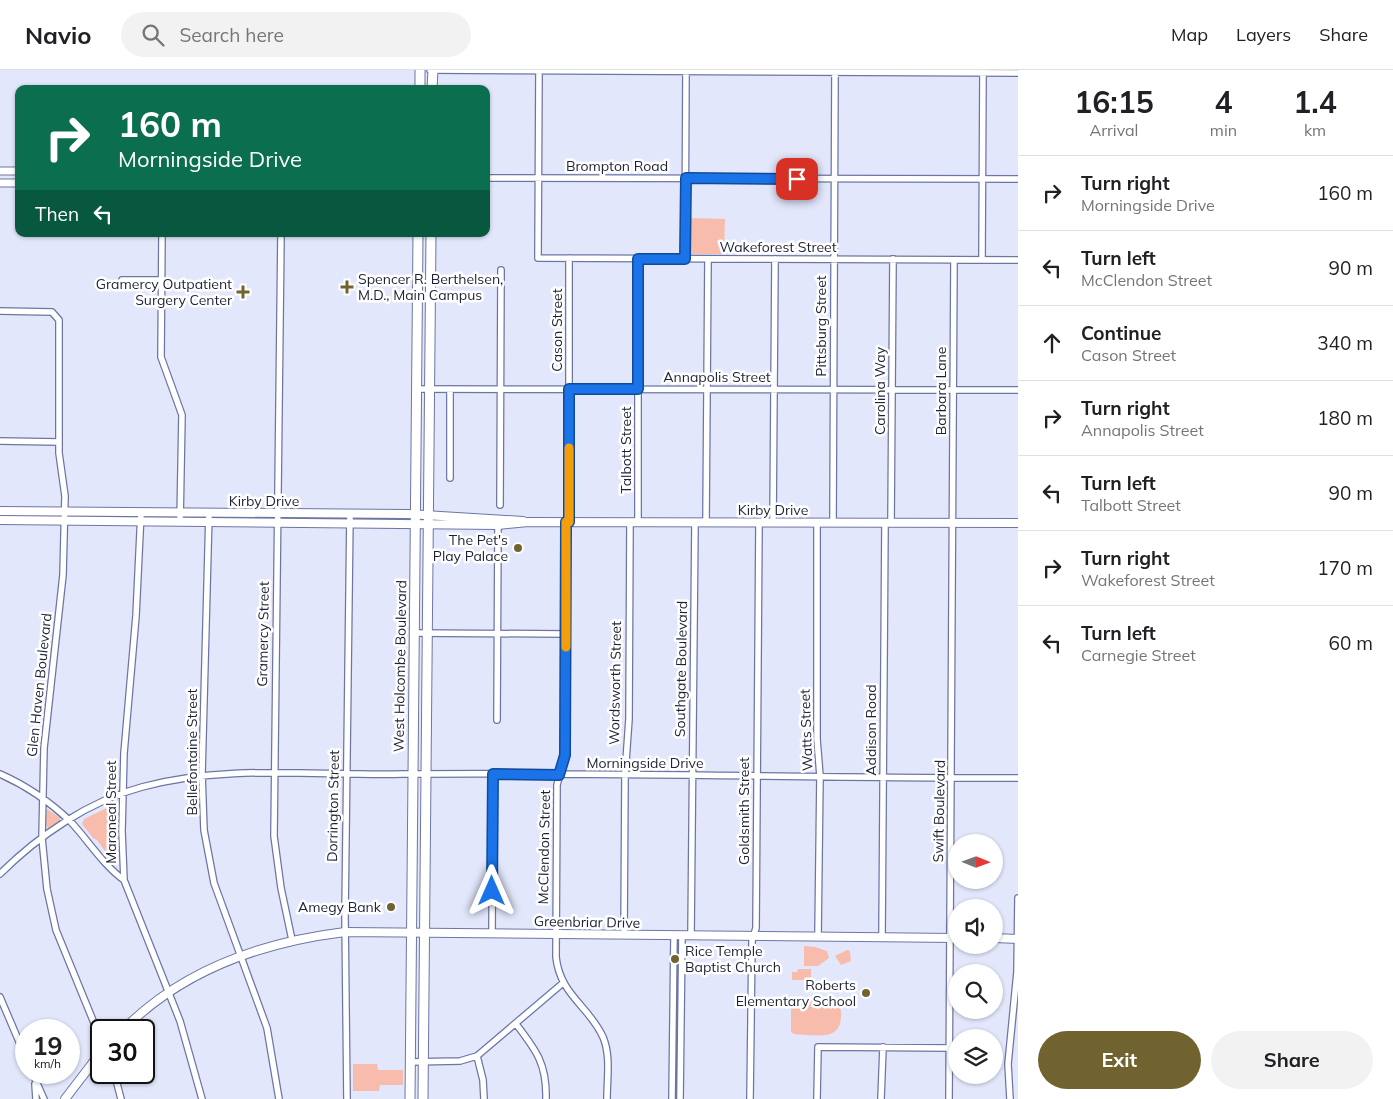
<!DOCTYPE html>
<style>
:root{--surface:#fff;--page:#f2f2f2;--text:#202124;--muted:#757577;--line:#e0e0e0;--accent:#716330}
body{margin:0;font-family:Mulish,sans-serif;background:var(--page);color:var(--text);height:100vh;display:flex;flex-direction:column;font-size:19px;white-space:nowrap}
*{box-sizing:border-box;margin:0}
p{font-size:16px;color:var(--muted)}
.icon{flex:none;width:28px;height:28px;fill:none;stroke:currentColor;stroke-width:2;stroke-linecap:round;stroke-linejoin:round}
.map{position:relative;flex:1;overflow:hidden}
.side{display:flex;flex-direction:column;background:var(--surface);width:375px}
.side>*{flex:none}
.hud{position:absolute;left:15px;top:15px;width:475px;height:152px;border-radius:10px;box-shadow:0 1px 4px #0004;background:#0b6e4f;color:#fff;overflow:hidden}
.needle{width:32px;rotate:91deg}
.controls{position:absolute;left:948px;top:764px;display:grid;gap:10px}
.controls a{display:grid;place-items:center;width:55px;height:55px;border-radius:50%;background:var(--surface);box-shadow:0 1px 4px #0004;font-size:25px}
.speed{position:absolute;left:15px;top:949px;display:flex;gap:10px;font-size:25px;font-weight:700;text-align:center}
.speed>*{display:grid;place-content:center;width:65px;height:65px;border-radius:50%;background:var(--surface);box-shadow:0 1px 4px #0004;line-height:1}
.speed small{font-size:12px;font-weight:400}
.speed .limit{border:2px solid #111;border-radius:8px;background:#fff;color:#111}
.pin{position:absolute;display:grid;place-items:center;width:42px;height:42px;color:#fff;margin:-21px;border-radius:10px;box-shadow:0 2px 8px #0006}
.me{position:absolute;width:55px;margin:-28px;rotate:0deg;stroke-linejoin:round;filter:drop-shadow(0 0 4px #0008)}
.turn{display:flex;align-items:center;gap:18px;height:105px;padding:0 20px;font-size:22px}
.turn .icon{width:65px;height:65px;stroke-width:2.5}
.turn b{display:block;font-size:35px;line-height:42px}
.then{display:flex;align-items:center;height:48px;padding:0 20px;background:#0003;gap:10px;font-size:19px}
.eta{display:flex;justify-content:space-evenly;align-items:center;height:85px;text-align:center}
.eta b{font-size:30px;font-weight:700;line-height:35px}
.cta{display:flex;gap:10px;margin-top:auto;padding:10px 20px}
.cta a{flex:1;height:58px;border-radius:30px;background:var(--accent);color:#fff;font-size:20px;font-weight:700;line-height:58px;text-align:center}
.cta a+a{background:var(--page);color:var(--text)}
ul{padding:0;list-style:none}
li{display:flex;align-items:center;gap:15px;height:75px;padding:0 20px;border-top:1px solid var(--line)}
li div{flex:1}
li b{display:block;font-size:19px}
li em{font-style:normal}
header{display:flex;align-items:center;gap:30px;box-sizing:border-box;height:70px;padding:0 25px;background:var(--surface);border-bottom:1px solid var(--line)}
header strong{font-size:24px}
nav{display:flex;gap:28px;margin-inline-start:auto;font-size:18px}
.search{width:350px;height:45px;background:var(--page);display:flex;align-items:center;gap:12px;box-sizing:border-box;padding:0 18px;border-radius:28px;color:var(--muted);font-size:19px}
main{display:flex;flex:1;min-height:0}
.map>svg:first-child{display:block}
.green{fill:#f8bcad}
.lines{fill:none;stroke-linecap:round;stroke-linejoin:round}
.minor-casing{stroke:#6d76a3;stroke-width:8}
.tertiary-casing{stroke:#6d76a3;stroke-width:9}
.secondary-casing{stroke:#6d76a3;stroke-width:10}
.primary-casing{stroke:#6d76a3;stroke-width:11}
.minor{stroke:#fff;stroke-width:5.5}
.tertiary{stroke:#fff;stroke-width:7}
.secondary{stroke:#fff;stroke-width:8}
.primary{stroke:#fff;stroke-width:9}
.route-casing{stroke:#114b97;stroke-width:12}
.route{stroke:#1a73e8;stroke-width:9}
.slow{stroke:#f59e0b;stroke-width:9}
.poi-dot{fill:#716330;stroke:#fff;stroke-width:2}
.labels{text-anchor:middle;stroke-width:5;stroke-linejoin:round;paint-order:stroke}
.street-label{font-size:14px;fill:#1e2235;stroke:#fff}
.poi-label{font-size:14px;fill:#1e2235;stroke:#fff;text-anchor:end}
</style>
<header>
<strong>Navio</strong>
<div class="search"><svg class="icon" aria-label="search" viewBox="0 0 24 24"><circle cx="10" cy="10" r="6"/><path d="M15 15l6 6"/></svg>Search here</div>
<nav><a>Map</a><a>Layers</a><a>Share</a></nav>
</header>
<main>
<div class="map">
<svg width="1018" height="1029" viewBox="0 0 1018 1029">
<rect width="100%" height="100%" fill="#e2e7fc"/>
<!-- green -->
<path class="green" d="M691,148L725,149L724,184H691Z
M111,736L115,737C120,746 117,755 116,763L118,765V792L114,794L97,770L93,768L82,754L84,749Z
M47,739L60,748V751L48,758L45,754Z
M804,876L815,877L827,881L829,888L818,896H804Z
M847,880L850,881L851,891L841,895L835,886Z
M798,899H811V910H792V902H797Z
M813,928H839C848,972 826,966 794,964L791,962V934L794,931Z
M353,994H377L378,1000H403V1015H380L379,1021H353Z"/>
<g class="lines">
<!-- minor casing -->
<g class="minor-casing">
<path id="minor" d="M430,0L1018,3
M539,0L538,188L1018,190
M486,108L1018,109
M162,164L161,287L182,345L180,452
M281,164L274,766L281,818L292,870
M685,189L686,0
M982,190L983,0
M122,210H162
M0,241L52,242L59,250V383L65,426L63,505L44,678L42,768L47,819L56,860L101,970
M416,319L1018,320
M0,371L59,372
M450,408V319
M500,435L501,200
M141,442L136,546L124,683L122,761L124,810L180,951L202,1029
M209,443L202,704L204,760L214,813L267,958L279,1029
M566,452V660L565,685L557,715L556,887C560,925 589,936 603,967C611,986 607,1009 607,1029
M569,452V188
M638,452V189
M706,452L708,189
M773,453L775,189
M817,453V669L820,706L818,866
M833,453L835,0
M891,453L893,189
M414,563L566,564
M497,650L498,452
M0,704C25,715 50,732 70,751C88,770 103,795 124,810
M0,804C38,766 89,731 142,717C227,694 316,706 403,704C608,702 813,708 1018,708
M492,863L493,704
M624,865L625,705L629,649L630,452
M691,865L695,452
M882,867L885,453
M0,927L26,988
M516,954C536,980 547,994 546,1029
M477,986L483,1010L484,1029
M410,992L460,991L477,986L563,913
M32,1002L44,1029
M114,1002L121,1029
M35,1014L36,1029
M347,1029L345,845L350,444
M672,1029L674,865
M680,1029L682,865
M750,1029L752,871L756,858L759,453
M817,1029L818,977L950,978
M881,1029L883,977
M949,1029L954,190
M1010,1029L1008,994L1017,902L1018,828"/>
</g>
<!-- tertiary casing -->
<g class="tertiary-casing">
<path id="tertiary" d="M0,101H19
M0,113H19"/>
</g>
<!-- secondary casing -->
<g class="secondary-casing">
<path id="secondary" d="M0,441L408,444L523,451
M0,450L498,455L528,452L1018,453
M994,868L1018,869
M123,960C182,900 263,872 345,862L956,868
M65,1029L101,982"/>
</g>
<!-- primary casing -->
<g class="primary-casing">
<path id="primary" d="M420,19V0
M432,19L433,0
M410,1029L418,164
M423,1029L431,164"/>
</g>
<!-- minor -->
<use href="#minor" class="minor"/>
<!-- tertiary -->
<use href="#tertiary" class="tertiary"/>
<!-- secondary -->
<use href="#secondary" class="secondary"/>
<!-- primary -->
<use href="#primary" class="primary"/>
</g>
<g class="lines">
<!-- route casing -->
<g class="route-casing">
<path id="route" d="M492,821L493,704L559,705L565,685L566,452H569V319H638V189H685L686,108L797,109"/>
</g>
<!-- route -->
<use href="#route" class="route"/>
<!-- slow -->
<path class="slow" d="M566,577V452H569V378"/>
</g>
<!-- markers -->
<g class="poi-dot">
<path d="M344.5 209.5h5v5h5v5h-5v5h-5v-5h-5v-5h5z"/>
<path d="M240.5 214.5h5v5h5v5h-5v5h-5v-5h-5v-5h5z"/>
<circle cx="518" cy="478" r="5"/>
<circle cx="391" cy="837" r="5"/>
<circle cx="675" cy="889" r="5"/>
<circle cx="866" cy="923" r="5"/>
</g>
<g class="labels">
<!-- street labels -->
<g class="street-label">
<text x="617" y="101">Brompton Road</text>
<text x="778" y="182">Wakeforest Street</text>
<text transform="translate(821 256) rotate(-90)" y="5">Pittsburg Street</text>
<text transform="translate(557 260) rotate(-90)" y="5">Cason Street</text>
<text x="717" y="312">Annapolis Street</text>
<text transform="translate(880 321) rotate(-90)" y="5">Carolina Way</text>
<text transform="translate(941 321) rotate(-90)" y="5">Barbara Lane</text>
<text transform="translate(626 380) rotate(-90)" y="5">Talbott Street</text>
<text x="264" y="436">Kirby Drive</text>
<text x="773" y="445">Kirby Drive</text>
<text transform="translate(263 564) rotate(-89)" y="5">Gramercy Street</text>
<text transform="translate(400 596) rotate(-89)" y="5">West Holcombe Boulevard</text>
<text transform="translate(681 599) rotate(-89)" y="5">Southgate Boulevard</text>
<text transform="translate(615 613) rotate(-89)" y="5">Wordsworth Street</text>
<text transform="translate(39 615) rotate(-84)" y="5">Glen Haven Boulevard</text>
<text transform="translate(806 660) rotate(-92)" y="5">Watts Street</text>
<text transform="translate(871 660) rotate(-90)" y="5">Addison Road</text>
<text transform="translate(192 682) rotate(-90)" y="5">Bellefontaine Street</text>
<text x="645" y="698">Morningside Drive</text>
<text transform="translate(333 736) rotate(-89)" y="5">Dorrington Street</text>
<text transform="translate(744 741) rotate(-90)" y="5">Goldsmith Street</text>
<text transform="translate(939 741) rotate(-89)" y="5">Swift Boulevard</text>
<text transform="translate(111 742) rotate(-90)" y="5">Maroneal Street</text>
<text transform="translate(544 777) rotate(-89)" y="5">McClendon Street</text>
<text transform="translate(587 852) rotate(1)" y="5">Greenbriar Drive</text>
</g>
<!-- poi labels -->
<g class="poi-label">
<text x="358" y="214" text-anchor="start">Spencer R. Berthelsen,<tspan x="358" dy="16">M.D., Main Campus</tspan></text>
<text x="232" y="219">Gramercy Outpatient<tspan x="232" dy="16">Surgery Center</tspan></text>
<text x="508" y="475">The Pet's<tspan x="508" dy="16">Play Palace</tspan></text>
<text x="381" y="842">Amegy Bank</text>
<text x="685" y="886" text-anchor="start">Rice Temple<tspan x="685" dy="16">Baptist Church</tspan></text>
<text x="856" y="920">Roberts<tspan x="856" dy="16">Elementary School</tspan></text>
</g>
</g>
</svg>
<div class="controls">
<a><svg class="needle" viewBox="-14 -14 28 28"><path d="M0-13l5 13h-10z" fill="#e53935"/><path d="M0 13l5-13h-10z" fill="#757577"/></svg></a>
<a><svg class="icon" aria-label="sound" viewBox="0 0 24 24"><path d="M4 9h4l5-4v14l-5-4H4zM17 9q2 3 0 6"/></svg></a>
<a><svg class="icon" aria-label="search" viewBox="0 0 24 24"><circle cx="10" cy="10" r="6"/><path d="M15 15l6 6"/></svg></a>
<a><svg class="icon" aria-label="layers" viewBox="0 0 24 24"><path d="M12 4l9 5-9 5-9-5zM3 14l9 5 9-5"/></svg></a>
</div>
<div class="speed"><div>19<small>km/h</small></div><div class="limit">30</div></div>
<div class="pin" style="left:797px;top:109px;background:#d93025"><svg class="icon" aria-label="arrive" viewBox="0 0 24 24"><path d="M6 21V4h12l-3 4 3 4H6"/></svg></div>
<svg class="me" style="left:492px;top:821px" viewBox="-20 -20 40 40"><path d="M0-17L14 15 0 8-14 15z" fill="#1a73e8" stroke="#fff" stroke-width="4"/></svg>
<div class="hud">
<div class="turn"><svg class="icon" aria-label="right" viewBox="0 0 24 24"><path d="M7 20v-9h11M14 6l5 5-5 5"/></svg><div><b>160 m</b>Morningside Drive</div></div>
<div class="then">Then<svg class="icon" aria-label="left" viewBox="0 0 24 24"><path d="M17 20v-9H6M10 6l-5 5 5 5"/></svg></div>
</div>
</div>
<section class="side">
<div class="eta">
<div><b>16:15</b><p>Arrival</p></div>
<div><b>4</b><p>min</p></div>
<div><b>1.4</b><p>km</p></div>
</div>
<ul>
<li><svg class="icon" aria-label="right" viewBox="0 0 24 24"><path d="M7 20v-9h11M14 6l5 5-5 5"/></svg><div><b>Turn right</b><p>Morningside Drive</p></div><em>160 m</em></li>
<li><svg class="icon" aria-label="left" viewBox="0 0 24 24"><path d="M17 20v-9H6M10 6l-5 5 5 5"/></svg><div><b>Turn left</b><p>McClendon Street</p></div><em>90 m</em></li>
<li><svg class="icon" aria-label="ahead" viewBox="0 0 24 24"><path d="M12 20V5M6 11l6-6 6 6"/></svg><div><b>Continue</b><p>Cason Street</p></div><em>340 m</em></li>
<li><svg class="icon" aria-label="right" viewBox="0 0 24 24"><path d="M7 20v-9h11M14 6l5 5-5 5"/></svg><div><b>Turn right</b><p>Annapolis Street</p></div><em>180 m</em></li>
<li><svg class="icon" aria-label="left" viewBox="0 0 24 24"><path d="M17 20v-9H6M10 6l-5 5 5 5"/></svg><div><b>Turn left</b><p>Talbott Street</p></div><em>90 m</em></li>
<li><svg class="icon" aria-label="right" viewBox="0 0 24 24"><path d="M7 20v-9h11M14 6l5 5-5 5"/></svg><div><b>Turn right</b><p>Wakeforest Street</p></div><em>170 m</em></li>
<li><svg class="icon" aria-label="left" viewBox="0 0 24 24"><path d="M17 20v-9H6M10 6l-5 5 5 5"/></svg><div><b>Turn left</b><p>Carnegie Street</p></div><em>60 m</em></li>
</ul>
<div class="cta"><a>Exit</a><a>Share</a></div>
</section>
</main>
